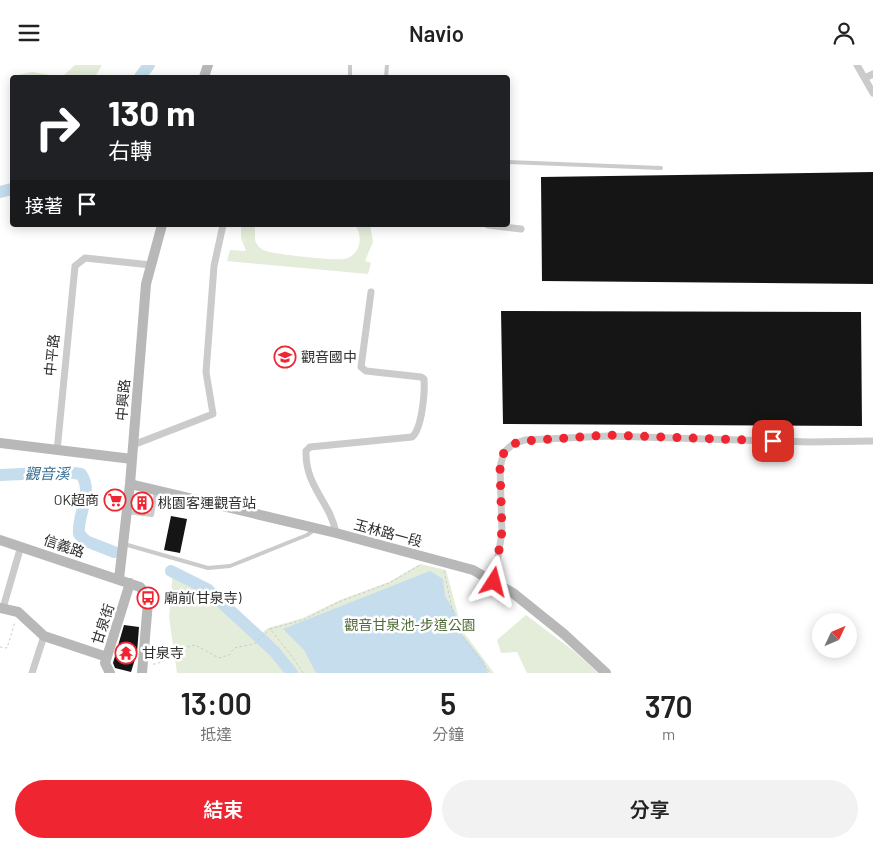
<!DOCTYPE html>
<html lang="zh-TW">
<meta charset="utf-8">
<style>
:root{--surface:#fff;--page:#f2f2f2;--text:#222;--muted:#767676;--accent:#ef2632}
body{margin:0;font-family:Barlow,"Noto Sans TC",sans-serif;background:var(--page);color:var(--text);height:100vh;display:flex;flex-direction:column;font-size:19px;white-space:nowrap}
*{box-sizing:border-box;margin:0}
p{font-size:16px;color:var(--muted)}
.icon{flex:none;width:28px;height:28px;fill:none;stroke:currentColor;stroke-width:2;stroke-linecap:round;stroke-linejoin:round}
.map{position:relative;height:608px;overflow:hidden}
.sheet{display:flex;flex-direction:column;background:var(--surface);flex:1}
.sheet>*{flex:none}
.banner{position:absolute;left:10px;top:10px;width:500px;height:152px;border-radius:5px;box-shadow:0 2px 12px #0003;background:#202124;color:#fff;overflow:hidden}
.needle{width:32px;rotate:46deg}
.tools{position:absolute;left:812px;top:548px;display:grid;gap:10px}
.tools a{display:grid;place-items:center;width:45px;height:45px;border-radius:50%;background:var(--surface);box-shadow:0 2px 12px #0003;font-size:25px}
.pin{position:absolute;display:grid;place-items:center;width:42px;height:42px;color:#fff;margin:-21px;border-radius:10px;box-shadow:0 2px 8px #0006}
.me{position:absolute;width:55px;margin:-28px;rotate:9deg;stroke-linejoin:round;filter:drop-shadow(0 0 4px #0008)}
.turn{display:flex;align-items:center;gap:18px;height:105px;padding:0 15px;font-size:22px}
.turn .icon{width:65px;height:65px;stroke-width:2.5}
.turn b{display:block;font-size:35px;line-height:42px}
.then{display:flex;align-items:center;height:48px;padding:0 15px;background:#0003;gap:10px;font-size:19px}
.eta{display:flex;justify-content:space-evenly;align-items:center;height:85px;text-align:center}
.eta b{font-size:30px;font-weight:600;line-height:35px}
.primary-button{display:flex;gap:10px;margin-top:auto;padding:10px 15px}
.primary-button a{flex:1;height:58px;border-radius:30px;background:var(--accent);color:#fff;font-size:20px;font-weight:600;line-height:58px;text-align:center}
.primary-button a+a{background:var(--page);color:var(--text)}
header{display:flex;justify-content:space-between;align-items:center;height:65px;padding:0 15px;background:var(--surface);font-size:22px;font-weight:600}
.map>svg:first-child{display:block}
.green{fill:#e4ecda}
.water{fill:#c5dded}
.lines{fill:none;stroke-linecap:round;stroke-linejoin:round}
.river{stroke:#c5dded;stroke-width:12}
.building{fill:#151515}
.path{stroke:#cbcbcb;stroke-width:1;stroke-dasharray:2.5 2.5;stroke-linecap:butt}
.lane{stroke:#cbcbcb;stroke-width:4}
.street{stroke:#cbcbcb;stroke-width:7}
.secondary{stroke:#b8b8b8;stroke-width:10}
.route{stroke:#ef2632;stroke-width:9;stroke-dasharray:0 16.2}
.labels{text-anchor:middle;stroke-width:5;stroke-linejoin:round;paint-order:stroke}
.street-label{font-size:14px;fill:#2e2e2e;stroke:#fff}
.poi-label{font-size:14px;fill:#2e2e2e;stroke:#fff;text-anchor:start}
.park-label{font-size:14px;fill:#506c39;stroke:#fff}
.water-label{font-size:15px;font-style:italic;fill:#376f94;stroke:#fff}
</style>
<header><svg class="icon" aria-label="menu" viewBox="0 0 24 24"><path d="M4 6h16M4 12h16M4 18h16"/></svg>Navio<svg class="icon" aria-label="person" viewBox="0 0 24 24"><circle cx="12" cy="8" r="4"/><path d="M4 21q1-7 8-7t8 7"/></svg></header>
<div class="map">
<svg width="873" height="608" viewBox="0 0 873 608">
<rect width="100%" height="100%" fill="#fff"/>
<!-- green -->
<path class="green" d="M75,0H102L95,12H22L18,10L32,7L62,12Z
M241,160H255V175C257,180 260,184 266,186C274,189 335,196 344,194C360,191 364,172 355,160H370L373,177L365,196L371,198L368,209L227,196L230,185L246,186L241,173Z
M420,499L446,505L462,565L494,608H177L169,552L173,506L207,524L258,571L268,563L303,553L340,535L389,517Z
M526,550L575,587L598,608H527L517,587L501,588L497,575Z"/>
<!-- water -->
<path class="water" d="M430,506L443,514L445,531L455,547L460,567L484,597L488,608H316L304,585L283,564Z"/>
<g class="lines">
<!-- river -->
<path class="river" d="M140,12L149,0
M0,127L12,124
M0,410L67,407L81,409C94,428 77,448 79,469L86,476L114,487
M171,506L207,524L274,586L292,608"/>
</g>
<!-- building -->
<path class="building" d="M873,107V219L542,216L541,112Z
M501,246L861,247L862,361L503,359Z
M140,430L148,431L147,445L135,443Z
M171,451L187,454L180,488L164,485Z
M124,560L139,562L137,588L131,607L115,603L113,598Z"/>
<g class="lines">
<!-- path -->
<path class="path" d="M444,506L456,562L490,608
M0,582L7,583L15,557
M153,599H156L180,589L183,583L195,580L219,593L229,590L234,583L254,579L270,564
M303,608L291,590L270,564L303,555L341,536L389,518L420,500"/>
<!-- lane -->
<path class="lane" d="M350,12V0
M386,12L387,0
M508,97L661,103
M127,447L152,450L156,426
M124,479L208,503L230,501L307,470L314,465"/>
<!-- street -->
<path class="street" d="M857,0L873,28
M865,13L873,9
M488,160L521,164
M133,380L213,349L206,307L214,201L223,160
M57,386L75,201L85,193L151,200
M336,468C330,436 305,422 306,386L310,382L412,372C422,364 425,327 424,314L421,312L366,306L361,302L371,227
M494,517L502,467L500,402L504,387L513,379L525,375L608,371L810,377L873,376
M3,543L21,481
M32,608L44,571"/>
<!-- secondary -->
<path class="secondary" d="M204,12L208,0
M0,378L132,394
M130,419L336,468L473,505L513,528L564,569L606,608
M0,475L140,522L146,529L148,537L142,608
M119,514L130,419L146,219L162,160
M0,543L18,547L44,571L107,592
M110,608L105,598L130,518"/>
</g>
<g class="lines">
<!-- route -->
<path class="route" d="M494,517L502,466L500,402L504,387L513,379L525,376L608,370L773,376"/>
</g>
<!-- icons -->
<defs>
<g id="school-ring" transform="scale(1.125)"><circle r="9.5" fill="#fff" stroke="#ef2632" stroke-width="1.5"/><path d="M0-5L7-2L0 1L-7-2ZM-4 1L0 2.5L4 1V4Q0 6-4 4Z" fill="#ef2632"/></g>
<g id="supermarket-ring" transform="scale(1.125)"><circle r="9.5" fill="#fff" stroke="#ef2632" stroke-width="1.5"/><path d="M-6-5.5h2.5l.6 2H6L4.5 2H-2.5L-4.4-4H-6ZM-1.5 3.2a1.3 1.3 0 1 0 .1 0ZM3 3.2a1.3 1.3 0 1 0 .1 0Z" fill="#ef2632"/></g>
<g id="building-ring" transform="scale(1.125)"><circle r="9.5" fill="#fff" stroke="#ef2632" stroke-width="1.5"/><path d="M-4-6H4V6H1V3H-1V6H-4ZM-2.5-4.3h1.7v1.8h-1.7ZM.8-4.3h1.7v1.8H.8ZM-2.5-1h1.7V.8h-1.7ZM.8-1h1.7V.8H.8Z" fill="#ef2632"/></g>
<g id="bus-ring" transform="scale(1.125)"><circle r="9.5" fill="#fff" stroke="#ef2632" stroke-width="1.5"/><path d="M-5-6H5V4H4V6H2V4H-2V6H-4V4H-5ZM-3.5-4V0h7V-4ZM-3.5 1.2v1.5H-2V1.2ZM2 1.2v1.5H3.5V1.2Z" fill="#ef2632"/></g>
<g id="temple-ring" transform="scale(1.125)"><circle r="9.5" fill="#fff" stroke="#ef2632" stroke-width="1.5"/><path d="M0-6L5-2H3V0L6.5 2.5H4V6H1.5V3h-3V6H-4V2.5H-6.5L-3 0V-2H-5Z" fill="#ef2632"/></g>
</defs>
<g fill-rule="evenodd">
<use href="#school-ring" x="285" y="292"/>
<use href="#supermarket-ring" x="115" y="435"/>
<use href="#building-ring" x="142" y="438"/>
<use href="#bus-ring" x="148" y="533"/>
<use href="#temple-ring" x="126" y="588"/>
</g>
<g class="labels">
<!-- street labels -->
<g class="street-label">
<text transform="translate(52 290) rotate(-84)" y="5">中平路</text>
<text transform="translate(123 335) rotate(-85)" y="5">中興路</text>
<text transform="translate(388 468) rotate(15)" y="5">玉林路一段</text>
<text transform="translate(64 481) rotate(19)" y="5">信義路</text>
<text transform="translate(103 559) rotate(-72)" y="5">甘泉街</text>
</g>
<!-- poi labels -->
<g class="poi-label">
<text x="301" y="297">觀音國中</text>
<text x="99" y="440" text-anchor="end">OK超商</text>
<text x="158" y="443">桃園客運觀音站</text>
<text x="164" y="538">廟前(甘泉寺)</text>
<text x="142" y="593">甘泉寺</text>
</g>
<!-- park labels -->
<g class="park-label">
<text x="410" y="565">觀音甘泉池-步道公園</text>
</g>
<!-- water labels -->
<g class="water-label">
<text x="47" y="414">觀音溪</text>
</g>
</g>
</svg>
<div class="tools">
<a><svg class="needle" viewBox="-14 -14 28 28"><path d="M0-13l5 13h-10z" fill="#e53935"/><path d="M0 13l5-13h-10z" fill="#767676"/></svg></a>
</div>
<div class="pin" style="left:773px;top:376px;background:#d93025"><svg class="icon" aria-label="arrive" viewBox="0 0 24 24"><path d="M6 21V4h12l-3 4 3 4H6"/></svg></div>
<svg class="me" style="left:494px;top:517px" viewBox="-20 -20 40 40"><path d="M0-17L14 15 0 8-14 15z" fill="#ef2632" stroke="#fff" stroke-width="4"/></svg>
<div class="banner">
<div class="turn"><svg class="icon" aria-label="right" viewBox="0 0 24 24"><path d="M7 20v-9h11M14 6l5 5-5 5"/></svg><div><b>130 m</b>右轉</div></div>
<div class="then">接著<svg class="icon" aria-label="arrive" viewBox="0 0 24 24"><path d="M6 21V4h12l-3 4 3 4H6"/></svg></div>
</div>
</div>
<section class="sheet">
<div class="eta">
<div><b>13:00</b><p>抵達</p></div>
<div><b>5</b><p>分鐘</p></div>
<div><b>370</b><p>m</p></div>
</div>
<div class="primary-button"><a>結束</a><a>分享</a></div>
</section>
